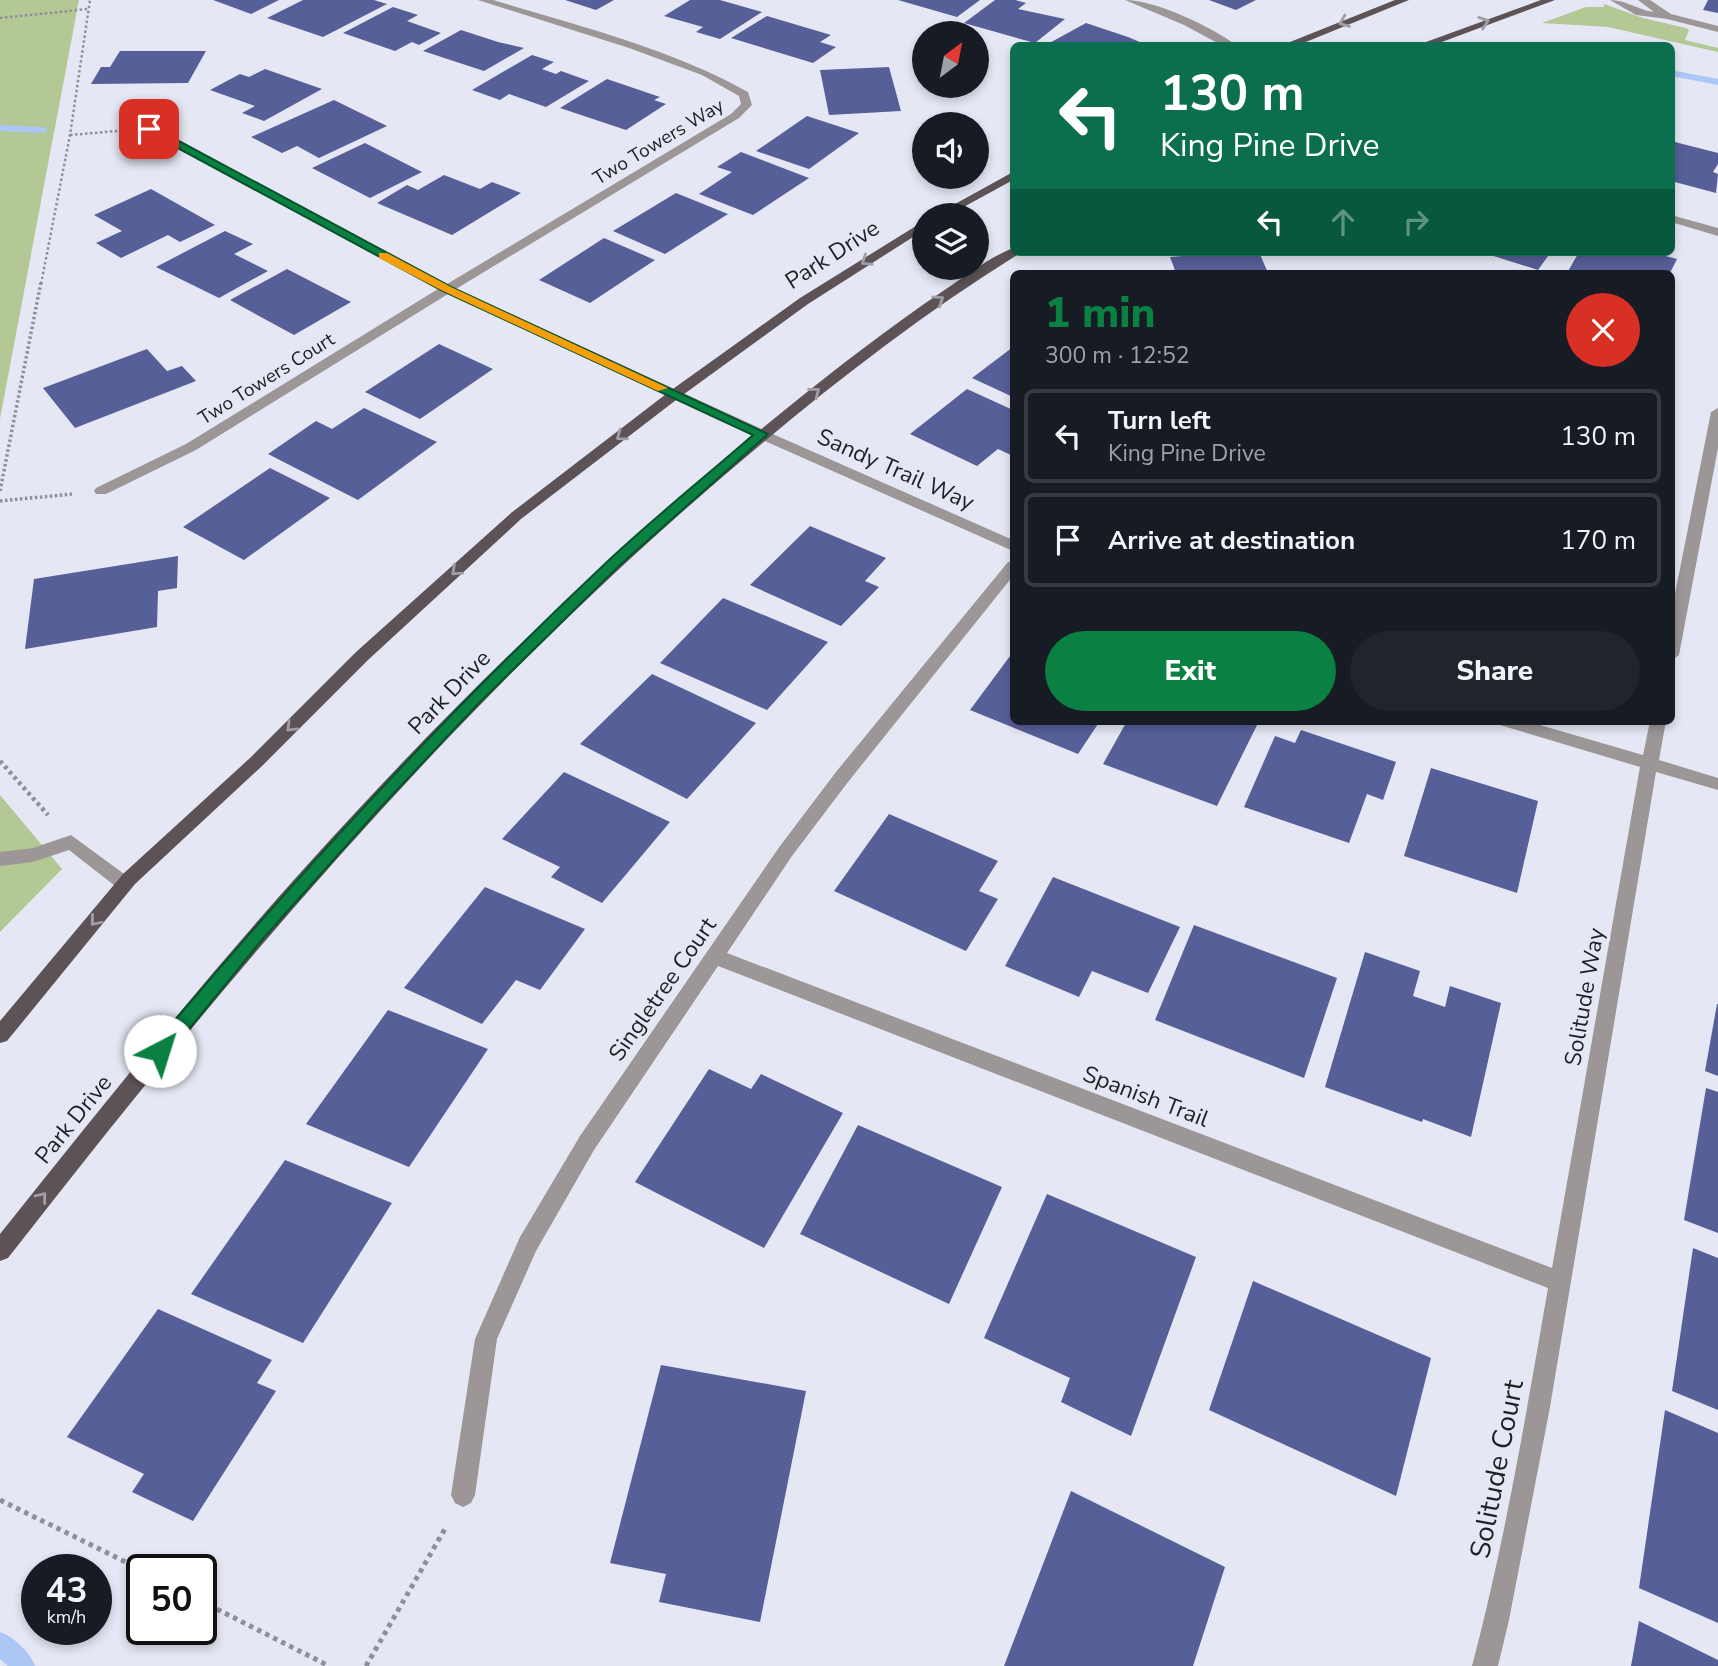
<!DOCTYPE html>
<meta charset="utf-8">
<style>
:root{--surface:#171b24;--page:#20242c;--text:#f1f3f6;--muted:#9ea1a6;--line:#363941;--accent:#0b8043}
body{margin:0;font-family:"Nunito Sans",sans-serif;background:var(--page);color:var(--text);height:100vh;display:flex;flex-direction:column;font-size:26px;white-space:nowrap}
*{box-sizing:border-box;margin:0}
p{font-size:23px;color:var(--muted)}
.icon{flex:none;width:38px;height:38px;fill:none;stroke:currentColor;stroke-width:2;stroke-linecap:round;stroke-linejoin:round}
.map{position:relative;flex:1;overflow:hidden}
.drawer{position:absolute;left:1010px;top:270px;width:665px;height:455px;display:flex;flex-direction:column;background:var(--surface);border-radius:10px;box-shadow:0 4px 10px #0003}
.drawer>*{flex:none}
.hud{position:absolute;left:1010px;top:42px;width:665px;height:214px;border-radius:10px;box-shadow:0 4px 10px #0003;background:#0b6e4f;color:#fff;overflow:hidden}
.needle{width:46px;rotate:32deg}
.tools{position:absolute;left:912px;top:21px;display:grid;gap:14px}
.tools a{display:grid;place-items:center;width:77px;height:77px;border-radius:50%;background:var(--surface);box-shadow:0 4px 10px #0003;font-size:35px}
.speed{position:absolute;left:21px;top:1554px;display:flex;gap:14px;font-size:35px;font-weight:700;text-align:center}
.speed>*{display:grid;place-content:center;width:91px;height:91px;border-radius:50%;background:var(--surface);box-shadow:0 4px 10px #0003;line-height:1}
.speed small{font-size:18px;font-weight:400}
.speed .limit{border:4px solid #111;border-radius:10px;background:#fff;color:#111}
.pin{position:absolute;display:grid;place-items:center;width:60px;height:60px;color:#fff;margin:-30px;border-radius:14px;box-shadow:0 4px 10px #0006}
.me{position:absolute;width:77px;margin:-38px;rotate:40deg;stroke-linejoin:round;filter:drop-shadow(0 0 5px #0008)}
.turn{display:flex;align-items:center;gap:24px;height:147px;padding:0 35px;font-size:32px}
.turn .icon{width:91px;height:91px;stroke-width:2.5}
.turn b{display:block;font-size:49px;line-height:60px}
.lanes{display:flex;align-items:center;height:66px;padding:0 35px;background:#0003;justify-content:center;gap:35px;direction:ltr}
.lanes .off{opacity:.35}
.round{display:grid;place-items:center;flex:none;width:74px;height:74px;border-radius:37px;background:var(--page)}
.headline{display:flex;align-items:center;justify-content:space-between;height:119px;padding:0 35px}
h1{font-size:42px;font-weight:800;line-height:52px;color:var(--accent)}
.button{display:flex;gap:14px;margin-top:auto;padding:14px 35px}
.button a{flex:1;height:80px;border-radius:42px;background:var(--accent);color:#fff;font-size:28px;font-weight:800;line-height:80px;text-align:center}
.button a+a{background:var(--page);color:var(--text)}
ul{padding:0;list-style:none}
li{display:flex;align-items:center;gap:21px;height:94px;margin:0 14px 10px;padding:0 21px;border:4px solid var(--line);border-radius:10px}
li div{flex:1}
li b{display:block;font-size:26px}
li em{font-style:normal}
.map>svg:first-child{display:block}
.green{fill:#b4c895}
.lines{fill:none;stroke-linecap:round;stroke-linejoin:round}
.stream{fill:#acc7f6;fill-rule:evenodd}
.building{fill:#575f98}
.path-far3{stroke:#8e9099;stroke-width:2.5;stroke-dasharray:2.5 2.5;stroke-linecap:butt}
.path-far2{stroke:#8e9099;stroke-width:3.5;stroke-dasharray:2.5 2.5;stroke-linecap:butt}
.path-far1{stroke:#8e9099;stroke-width:4.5;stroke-dasharray:3.5 3.5;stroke-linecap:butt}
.path{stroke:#8e9099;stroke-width:5;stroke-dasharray:4.5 4.5;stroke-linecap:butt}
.minor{fill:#9c9697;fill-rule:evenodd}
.major{fill:#5d5356;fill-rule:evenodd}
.oneway{stroke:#a19ea5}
.route{fill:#0b8043;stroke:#07532c;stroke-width:2}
.slow{fill:#f59e0b}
.labels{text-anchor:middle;stroke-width:7;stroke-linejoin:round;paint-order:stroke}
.far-street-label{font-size:19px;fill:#1f2024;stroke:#e5e8f4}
.street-label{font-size:23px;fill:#1f2024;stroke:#e5e8f4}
.near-street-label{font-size:28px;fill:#1f2024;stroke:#e5e8f4}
</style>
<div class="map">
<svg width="1718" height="1666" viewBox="0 0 1718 1666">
<rect width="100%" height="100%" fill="#e5e8f4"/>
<!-- green -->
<path class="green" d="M0,0H79L0,419Z
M1604,4L1643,18L1686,28L1689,30L1685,40L1718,48V52L1608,27L1542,23L1586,7H1604Z
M0,795L62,869L0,932Z"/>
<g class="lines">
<!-- stream -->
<path class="stream" d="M1671,70L1718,79V85L1671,76Z
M0,125L43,127L48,130L43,133L0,131Z
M0,1632C14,1637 30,1652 35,1666H8L0,1659Z"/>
</g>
<!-- building -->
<path class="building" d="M213,0H279L251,14Z
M303,0H374L387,4L323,37L267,18Z
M565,0H614L596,10Z
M690,0H720L762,12L720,39L696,32L703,27L664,16Z
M898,0H980L957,17Z
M995,0H1015L1026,3L1018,9L1065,19L1035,43L964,23Z
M1209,0H1256L1236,10Z
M1708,0H1718V13L1703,10Z
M393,7L418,15L407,21L441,33L419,45L412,42L395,51L343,33Z
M767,16L831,35L820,42L836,47L813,63L731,38Z
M1086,23L1128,37L1149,46H1044Z
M461,30L498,42L524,48L484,71L423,51Z
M120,51H206L188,83L91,84L101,67H110Z
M532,55L554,62L542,69L556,74L561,71L589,81L546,107L509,94L500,100L472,90Z
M889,67L901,111L829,115L820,70Z
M265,69L322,89L264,121L242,113L255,106L210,90L240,74L249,77Z
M607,79L660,97L654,100L666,104L626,130L560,108Z
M334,100L387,126L319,158L297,146L282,153L251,137Z
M807,116L859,133L809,169L756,151Z
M1671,141L1718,153V164L1713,172L1718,174L1716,193L1671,181Z
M365,143L422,172L370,198L312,168Z
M741,152L809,178L753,215L699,194L732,172L717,167Z
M444,175L480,189L492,182L521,193L452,235L377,203L407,185L418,190Z
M151,189L215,225L180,242L168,235L121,258L96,243L122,231L94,215Z
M676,193L728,214L665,254L613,231Z
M225,231L253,244L234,254L268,271L219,298L156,267Z
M604,238L655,260L590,303L539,280Z
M1182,252H1259L1268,273H1176L1170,257L1183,256Z
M1481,252H1551L1538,270Z
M1579,252H1650L1677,259L1670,273H1567Z
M287,269L351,302L294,335L230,300Z
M439,344L493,369L420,419L365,392Z
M1013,347V397L972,378Z
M147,349L167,371L182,366L196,381L75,428L43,388Z
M967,389L1013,410V456L998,449L977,466L910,434Z
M364,408L437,442L358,500L268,454L316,421L332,429Z
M270,468L330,498L244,560L183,527Z
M810,526L886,558L865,581L879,587L841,626L750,585Z
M178,556L177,588L158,591L157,627L25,649L34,579Z
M723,598L828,642L767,710L660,663Z
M1013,652V721H1100L1078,754L970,710Z
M652,674L756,723L687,799L580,744Z
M1127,721H1259L1217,806L1103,764Z
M1301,730L1396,762L1383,800L1367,794L1349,843L1244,807L1275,736L1295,743Z
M1431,768L1538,801L1517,893L1404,856Z
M564,772L670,822L602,903L551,877L560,867L502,839Z
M889,814L998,861L979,891L998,899L966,951L834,891Z
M1053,877L1180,927L1148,993L1092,971L1079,997L1005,966Z
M485,887L585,929L540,990L516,980L482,1024L404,988Z
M1194,925L1337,978L1304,1078L1155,1020Z
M1365,952L1420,971L1413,996L1445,1007L1450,986L1501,1003L1471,1137L1423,1119L1422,1122L1325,1087Z
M1717,1004H1718V1076L1705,1071Z
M388,1010L488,1049L409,1167L306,1124Z
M709,1069L751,1089L761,1074L843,1113L764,1248L635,1182Z
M1706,1088L1718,1092V1233L1684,1220Z
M858,1125L1002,1187L949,1304L800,1234Z
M285,1160L392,1203L303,1343L191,1294Z
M1047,1194L1196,1257L1131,1436L1061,1402L1070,1378L984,1338Z
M1693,1248L1718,1258V1410L1672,1391Z
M1253,1281L1431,1358L1396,1496L1209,1410Z
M158,1309L272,1360L257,1383L276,1391L193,1521L132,1492L144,1474L67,1437Z
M661,1365L806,1391L760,1622L659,1602L666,1574L610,1563Z
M1665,1410L1718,1433V1623L1639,1588Z
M1071,1491L1225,1567L1193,1666H1004Z
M1639,1621L1718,1660V1666H1631Z"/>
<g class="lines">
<!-- path-far3 -->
<path class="path-far3" d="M0,18L88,9
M70,135L117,131
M41,284L70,135L90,0"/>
<!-- path-far2 -->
<path class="path-far2" d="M0,491L41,282
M0,501L72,494"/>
<!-- path-far1 -->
<path class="path-far1" d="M0,761L48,815"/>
<!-- path -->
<path class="path" d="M0,1500L142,1570
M201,1601L329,1666
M366,1666L446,1527"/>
<!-- minor -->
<path class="minor" d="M478,0H493C579,26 669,48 748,92L752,105L739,118L456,289L766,431L1013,540V551L756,437L448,294L196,450L106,494H96L94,491L96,488L186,444L438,289L145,131V127H153L447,284L731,114L741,104L739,96L702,75L629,48Z
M1125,0C1155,0 1213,27 1237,46H1223L1184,25Z
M1610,0C1626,0 1638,10 1654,12L1638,0H1650L1671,14L1718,26V32L1667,19L1636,15Z
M1671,215L1718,228V236L1671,222Z
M1718,408V448L1679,655L1671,661V614L1711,412Z
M1013,561V576L848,782L792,856L727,953L1552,1268L1640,767L1500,725L1498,721H1526L1643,755L1650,721H1666L1659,760L1718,778V790L1656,772L1550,1407L1509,1620L1498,1666H1472C1505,1542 1526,1414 1548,1288L718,966L594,1150L536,1251L497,1339L475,1495L471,1503L463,1507L455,1503L451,1495L475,1339L520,1237L580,1136L780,846L836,772L1008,562Z
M71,835L131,879L134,884L131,889H119L69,850L33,862L0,866V852L33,848Z"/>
<!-- major -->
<path class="major" d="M1395,0H1409L1296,46H1280Z
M1541,0H1555L1431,46H1415Z
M1013,172V180L949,215H935Z
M924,221V230L808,304L680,397L521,519L368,660L262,766L135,884L7,1041L0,1043V1021L123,874L250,758L356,652L511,513L670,391L800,298Z
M1013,248V252H1019L1017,255C897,330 788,419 681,513C427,738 216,991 8,1258L0,1261V1234C114,1091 229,948 354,814C488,669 633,533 786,409C838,367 891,326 946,289C967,275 990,257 1013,248Z"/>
</g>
<!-- one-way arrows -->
<defs><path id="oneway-chevron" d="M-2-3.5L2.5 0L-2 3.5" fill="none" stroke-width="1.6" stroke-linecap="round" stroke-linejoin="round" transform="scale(1.75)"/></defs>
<g class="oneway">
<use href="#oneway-chevron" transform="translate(1344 22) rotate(158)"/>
<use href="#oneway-chevron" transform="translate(1484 22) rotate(-19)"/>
<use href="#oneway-chevron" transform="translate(866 261) rotate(147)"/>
<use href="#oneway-chevron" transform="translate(939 300) rotate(-34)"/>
<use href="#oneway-chevron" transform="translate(815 392) rotate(-38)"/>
<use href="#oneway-chevron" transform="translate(621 436) rotate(143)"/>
<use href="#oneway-chevron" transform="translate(456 571) rotate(138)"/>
<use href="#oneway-chevron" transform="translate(291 727) rotate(135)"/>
<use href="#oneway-chevron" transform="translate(95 921) rotate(130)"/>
<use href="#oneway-chevron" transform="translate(42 1197) rotate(-52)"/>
</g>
<!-- route -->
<path class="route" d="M146,127H153L451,287L768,434L620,565L478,704L378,810L261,941L167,1056L160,1058L154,1056L151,1051L154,1045C297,875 447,712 609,560C655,517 705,477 753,435L443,291L146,131Z"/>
<!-- slow -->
<path class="slow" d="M379,253H387L451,287L668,388L658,391L443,291L379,258Z"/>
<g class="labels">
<!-- far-street labels -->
<g class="far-street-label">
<text transform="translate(658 141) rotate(-31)" y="7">Two Towers Way</text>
<text transform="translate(266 378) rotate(-32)" y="7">Two Towers Court</text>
</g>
<!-- street labels -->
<g class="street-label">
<text transform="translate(832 254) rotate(-33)" y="8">Park Drive</text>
<text transform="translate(896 469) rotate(24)" y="8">Sandy Trail Way</text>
<text transform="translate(449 692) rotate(-46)" y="8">Park Drive</text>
<text transform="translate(662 989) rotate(-55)" y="8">Singletree Court</text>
<text transform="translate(1584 997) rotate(-80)" y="8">Solitude Way</text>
<text transform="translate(1146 1096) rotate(21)" y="8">Spanish Trail</text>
<text transform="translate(73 1119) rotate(-51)" y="8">Park Drive</text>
</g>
<!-- near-street labels -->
<g class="near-street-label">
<text transform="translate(1496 1469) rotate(-79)" y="10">Solitude Court</text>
</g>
</g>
</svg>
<div class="tools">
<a><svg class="needle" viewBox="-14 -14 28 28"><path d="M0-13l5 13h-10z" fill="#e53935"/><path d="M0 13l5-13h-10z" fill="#9ea1a6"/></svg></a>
<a><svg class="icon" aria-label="sound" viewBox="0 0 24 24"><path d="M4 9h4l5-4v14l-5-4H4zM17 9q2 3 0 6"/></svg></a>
<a><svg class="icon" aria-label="layers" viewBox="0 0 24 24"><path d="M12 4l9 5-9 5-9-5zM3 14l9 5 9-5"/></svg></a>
</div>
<div class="speed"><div>43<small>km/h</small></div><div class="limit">50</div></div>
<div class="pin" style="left:149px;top:129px;background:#d93025"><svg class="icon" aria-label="arrive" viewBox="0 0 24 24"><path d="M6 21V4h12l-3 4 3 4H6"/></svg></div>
<svg class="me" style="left:160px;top:1051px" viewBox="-20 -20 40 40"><circle r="19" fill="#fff"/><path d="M0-13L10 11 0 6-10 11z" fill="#0b8043"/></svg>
<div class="hud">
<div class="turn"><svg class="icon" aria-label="left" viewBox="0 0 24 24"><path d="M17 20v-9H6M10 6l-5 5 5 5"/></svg><div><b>130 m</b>King Pine Drive</div></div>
<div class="lanes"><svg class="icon" aria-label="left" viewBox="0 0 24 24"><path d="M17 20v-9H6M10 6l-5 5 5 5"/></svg><svg class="icon off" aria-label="ahead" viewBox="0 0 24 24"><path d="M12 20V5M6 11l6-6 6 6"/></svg><svg class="icon off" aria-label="right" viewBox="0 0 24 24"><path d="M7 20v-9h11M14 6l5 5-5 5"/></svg></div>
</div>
<section class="drawer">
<div class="headline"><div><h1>1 min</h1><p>300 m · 12:52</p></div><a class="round" style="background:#d93025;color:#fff"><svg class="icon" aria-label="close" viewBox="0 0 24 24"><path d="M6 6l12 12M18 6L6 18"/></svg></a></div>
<ul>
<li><svg class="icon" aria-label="left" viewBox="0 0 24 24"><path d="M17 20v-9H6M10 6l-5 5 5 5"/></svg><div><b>Turn left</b><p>King Pine Drive</p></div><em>130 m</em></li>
<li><svg class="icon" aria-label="arrive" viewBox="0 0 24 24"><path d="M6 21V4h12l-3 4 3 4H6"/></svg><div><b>Arrive at destination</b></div><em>170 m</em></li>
</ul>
<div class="button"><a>Exit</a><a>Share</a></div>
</section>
</div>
